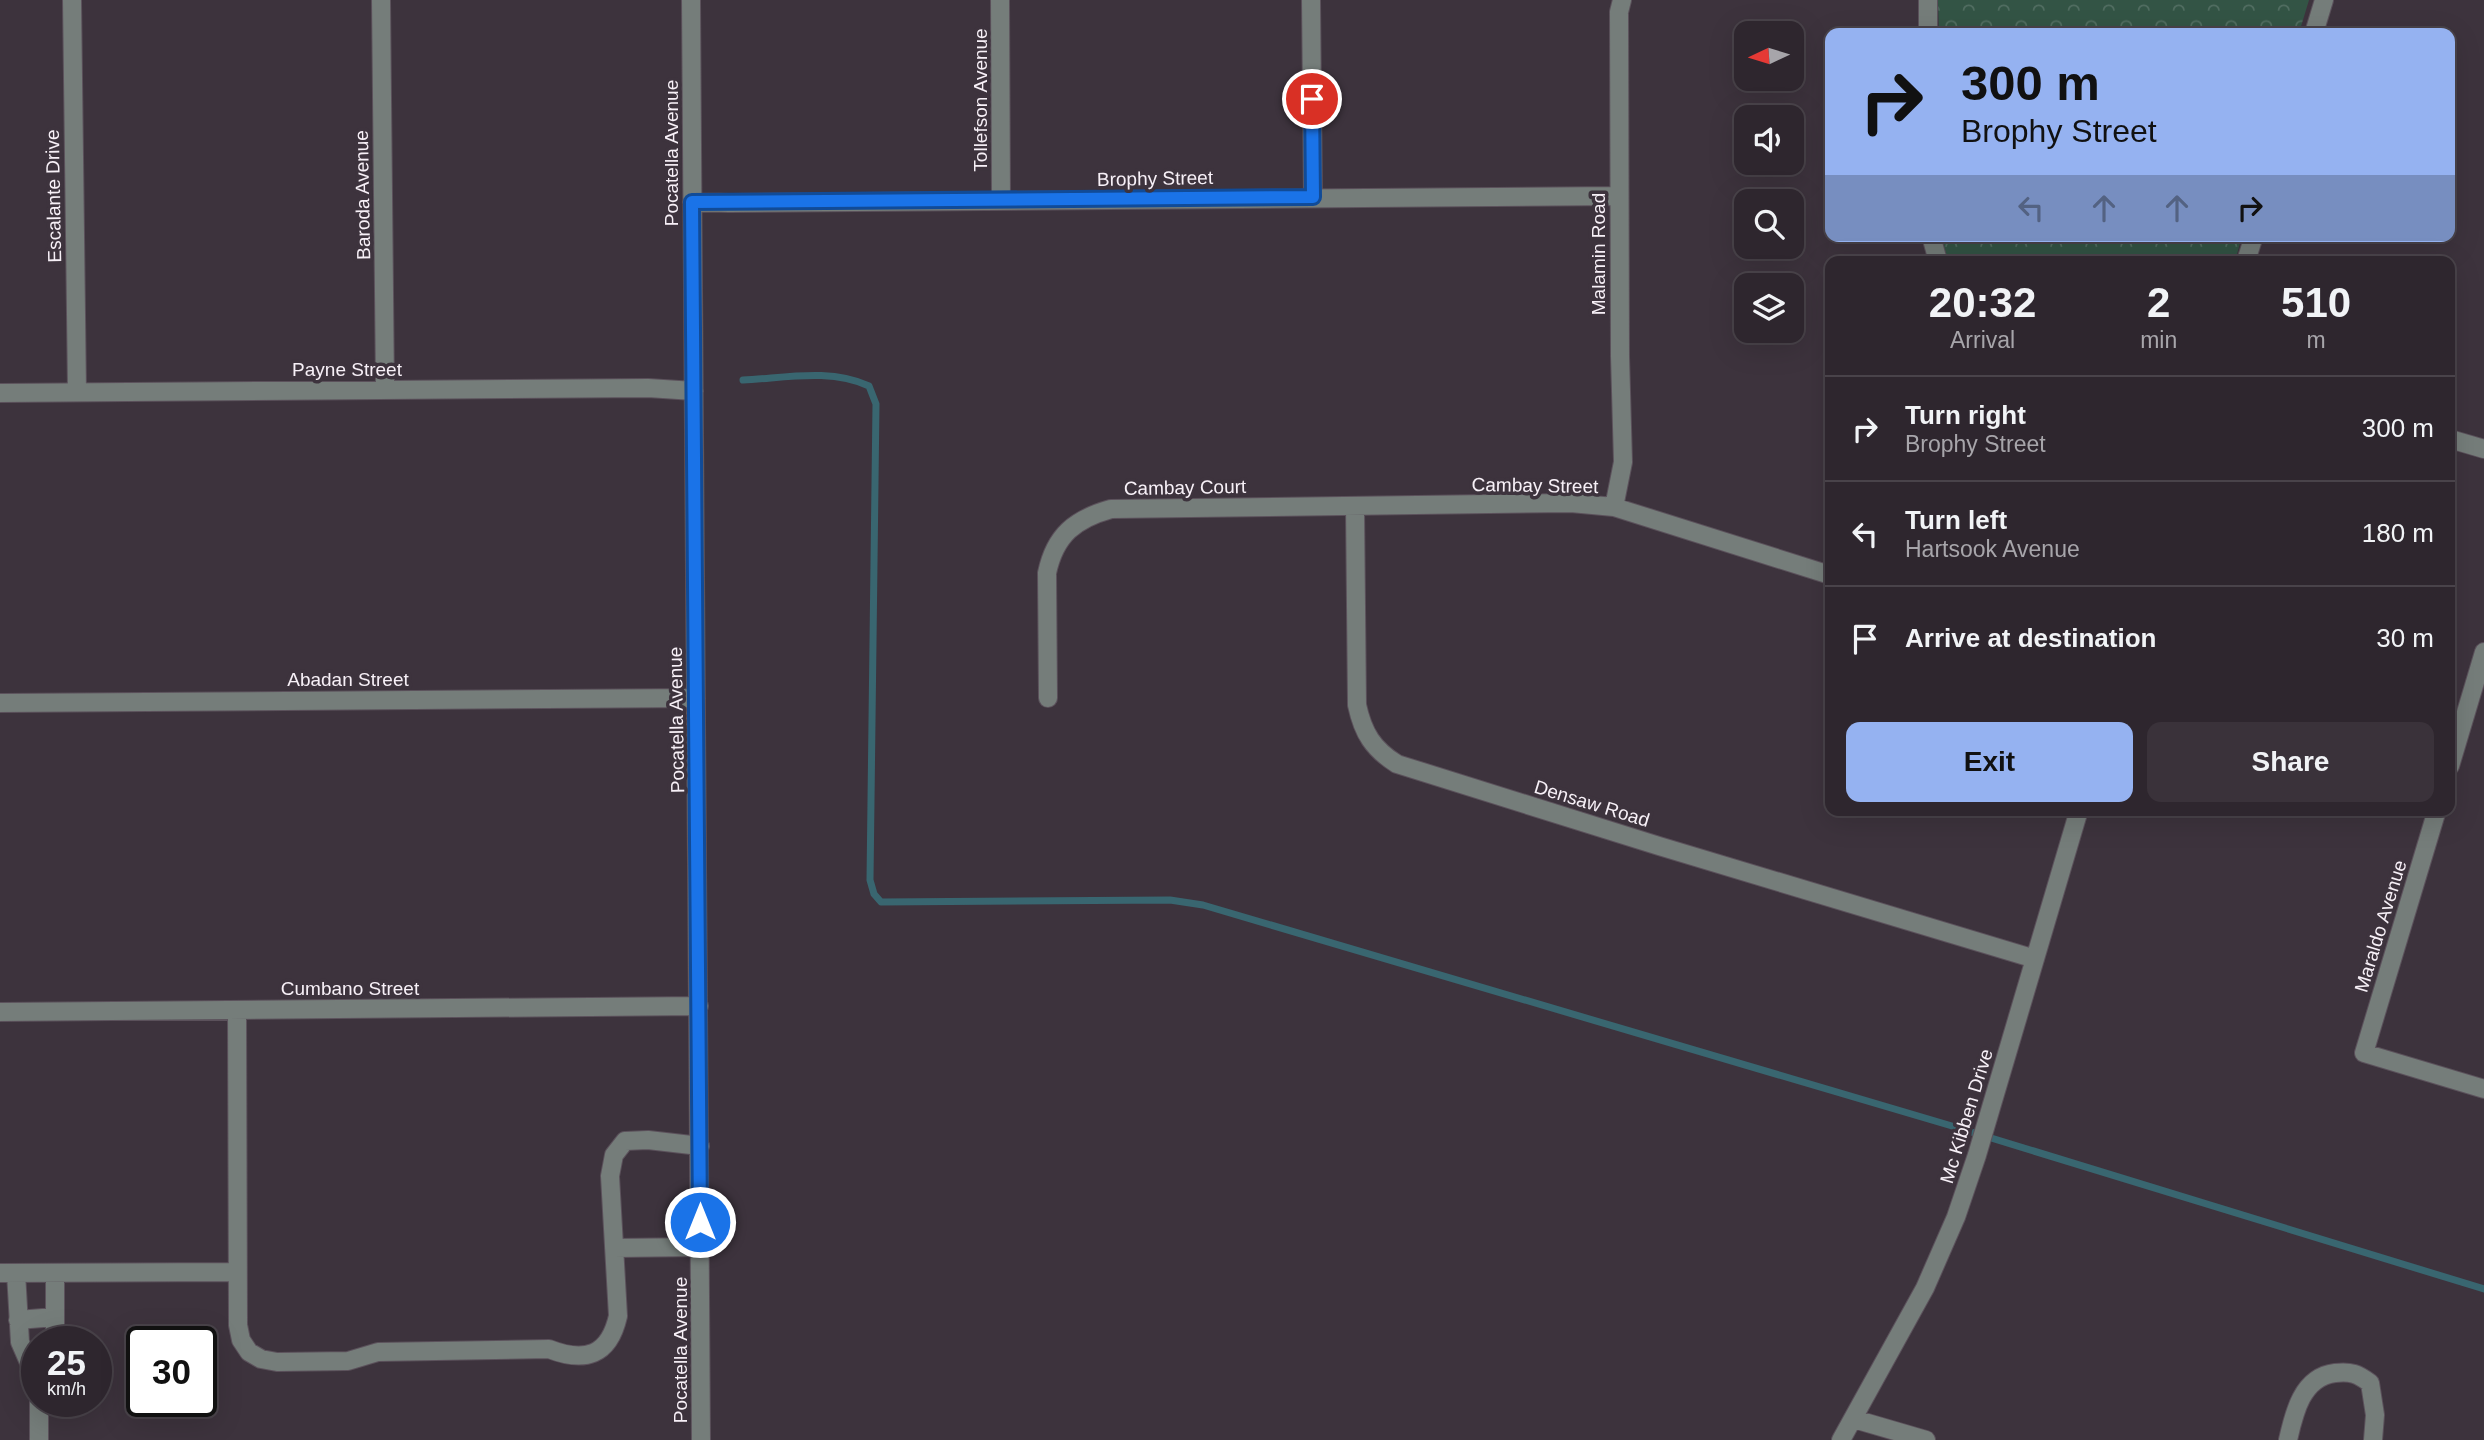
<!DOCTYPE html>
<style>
:root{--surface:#2e262e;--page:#3a323a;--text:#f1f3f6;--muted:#a7a5aa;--line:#49434a;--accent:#95b2f1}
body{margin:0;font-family:Arial,sans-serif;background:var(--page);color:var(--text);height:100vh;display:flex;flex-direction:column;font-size:26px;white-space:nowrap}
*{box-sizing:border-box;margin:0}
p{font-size:23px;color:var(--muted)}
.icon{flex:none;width:38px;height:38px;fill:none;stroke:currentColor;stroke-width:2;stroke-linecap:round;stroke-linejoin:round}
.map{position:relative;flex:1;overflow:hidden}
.sheet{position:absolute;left:1825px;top:256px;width:630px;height:560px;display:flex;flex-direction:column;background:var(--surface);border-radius:14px;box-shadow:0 7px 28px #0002,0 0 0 2px var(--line)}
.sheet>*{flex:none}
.banner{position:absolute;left:1825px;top:28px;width:630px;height:214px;border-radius:14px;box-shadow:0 7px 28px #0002,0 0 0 2px var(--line);background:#95b2f1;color:#111;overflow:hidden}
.needle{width:46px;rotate:266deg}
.fabs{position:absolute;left:1734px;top:21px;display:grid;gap:14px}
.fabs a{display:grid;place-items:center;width:70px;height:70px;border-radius:14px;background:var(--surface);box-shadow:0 7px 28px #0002,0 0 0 2px var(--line);font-size:35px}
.speed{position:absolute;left:21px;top:1326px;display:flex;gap:14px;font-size:35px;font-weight:700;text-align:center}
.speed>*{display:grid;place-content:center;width:91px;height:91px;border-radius:50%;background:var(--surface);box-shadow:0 7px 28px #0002,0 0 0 2px var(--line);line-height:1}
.speed small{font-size:18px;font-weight:400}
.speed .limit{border:4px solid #111;border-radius:10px;background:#fff;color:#111}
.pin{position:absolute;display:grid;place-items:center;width:60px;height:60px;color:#fff;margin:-30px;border:4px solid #fff;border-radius:50%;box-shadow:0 2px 7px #0007}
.me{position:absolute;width:77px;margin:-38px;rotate:0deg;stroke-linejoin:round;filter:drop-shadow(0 0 5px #0008)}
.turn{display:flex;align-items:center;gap:24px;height:147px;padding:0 21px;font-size:32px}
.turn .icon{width:91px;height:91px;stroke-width:2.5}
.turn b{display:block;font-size:49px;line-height:60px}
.lanes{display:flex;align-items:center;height:66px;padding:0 21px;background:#0003;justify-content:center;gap:35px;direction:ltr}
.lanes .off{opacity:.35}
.eta{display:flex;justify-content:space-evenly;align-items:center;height:119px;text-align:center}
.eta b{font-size:42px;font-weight:800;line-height:49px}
.button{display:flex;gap:14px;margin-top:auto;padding:14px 21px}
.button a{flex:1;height:80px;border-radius:14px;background:var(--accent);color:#111;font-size:28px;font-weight:800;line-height:80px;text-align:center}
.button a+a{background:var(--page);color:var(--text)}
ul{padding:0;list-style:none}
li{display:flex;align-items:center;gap:21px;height:105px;padding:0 21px;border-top:2px solid var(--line)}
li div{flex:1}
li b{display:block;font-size:26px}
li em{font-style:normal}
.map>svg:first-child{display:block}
.park{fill:url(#park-crowns)}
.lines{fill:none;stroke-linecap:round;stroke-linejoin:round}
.stream{stroke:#396670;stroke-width:7}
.minor-casing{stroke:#5b515b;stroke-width:20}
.minor{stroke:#757d7a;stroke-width:18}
.route-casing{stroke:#114b97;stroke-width:18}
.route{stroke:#1a73e8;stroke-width:12}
.labels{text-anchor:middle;stroke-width:7;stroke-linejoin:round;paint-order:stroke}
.street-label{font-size:19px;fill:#f7f0f7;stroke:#3d333d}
</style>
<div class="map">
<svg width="2484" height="1440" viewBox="0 0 2484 1440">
<defs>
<pattern id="park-crowns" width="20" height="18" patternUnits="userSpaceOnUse" patternTransform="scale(1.75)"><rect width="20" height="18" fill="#335445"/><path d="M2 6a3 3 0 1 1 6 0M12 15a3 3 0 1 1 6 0" fill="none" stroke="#516d61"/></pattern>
</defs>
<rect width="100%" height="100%" fill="#3d333d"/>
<!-- park -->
<path class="park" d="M1938,0H2309L2299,33H1939Z
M1940,236H2242L2235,261H1948Z"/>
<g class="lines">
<!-- stream -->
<path class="stream" d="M743,380C785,378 830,368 869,386L876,404L870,880L874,894L881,902L1170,900L1203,905L1952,1126L2484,1289"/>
<!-- minor casing -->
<g class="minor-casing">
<path id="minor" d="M72,0L77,392
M381,0L385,389
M691,0L701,1440
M1000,0L1001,200
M1311,0L1313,197
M1928,0V33
M2314,33L2324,0
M692,202L729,203L1618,196
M1931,236L1938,261
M2246,261L2254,236
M0,393L648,388L694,391
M2450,439L2484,449
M1355,507L1357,705C1363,733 1373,749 1397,764L1659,846L2035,959
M1614,507L1623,462L1620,356L1619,12L1622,0
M1048,698L1047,573C1055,535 1075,519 1111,509L1571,503L1614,507L1830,575
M0,703L696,698
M2450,766L2484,652
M2437,810L2364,1053L2484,1089
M237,1010L238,1325L241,1340L249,1352L261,1359L277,1362L348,1361L378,1352L549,1349C585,1363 609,1356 618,1316L610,1176L614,1155L625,1141L648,1140L700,1146
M0,1012L699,1006
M614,1248L700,1247
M0,1273L237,1272
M16,1273L20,1342L37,1381
M18,1320L55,1317
M53,1342L55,1335V1273
M39,1402V1440
M1854,1419L1926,1440
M1841,1440L1925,1288L1956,1217L1977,1155L2079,810
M2288,1440C2294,1413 2302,1377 2335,1373C2351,1371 2358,1374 2370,1383L2375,1415L2373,1440"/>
</g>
<!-- minor -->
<use href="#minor" class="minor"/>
</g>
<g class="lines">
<!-- route casing -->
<g class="route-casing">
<path id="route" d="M700,1222L692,202L1313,197L1312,99"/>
</g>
<!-- route -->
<use href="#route" class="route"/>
</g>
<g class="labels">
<!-- street labels -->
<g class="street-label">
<text transform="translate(980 100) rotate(-90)" y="7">Tollefson Avenue</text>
<text transform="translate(671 153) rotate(-90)" y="7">Pocatella Avenue</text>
<text transform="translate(1155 178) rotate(-1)" y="7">Brophy Street</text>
<text transform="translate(362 195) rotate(-91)" y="7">Baroda Avenue</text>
<text transform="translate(53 196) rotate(-91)" y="7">Escalante Drive</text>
<text transform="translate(1598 254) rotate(-90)" y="7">Malamin Road</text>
<text x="347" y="376">Payne Street</text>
<text transform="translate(1535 485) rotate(1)" y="7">Cambay Street</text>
<text transform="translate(1185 487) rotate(-1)" y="7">Cambay Court</text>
<text x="348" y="686">Abadan Street</text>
<text transform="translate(676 720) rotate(-91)" y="7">Pocatella Avenue</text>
<text transform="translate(1592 803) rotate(17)" y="7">Densaw Road</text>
<text transform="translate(2380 926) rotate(-73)" y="7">Maraldo Avenue</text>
<text x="350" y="995">Cumbano Street</text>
<text transform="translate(1966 1116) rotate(-73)" y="7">Mc Kibben Drive</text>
<text transform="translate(680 1350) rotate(-90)" y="7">Pocatella Avenue</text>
</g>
</g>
</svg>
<div class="fabs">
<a><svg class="needle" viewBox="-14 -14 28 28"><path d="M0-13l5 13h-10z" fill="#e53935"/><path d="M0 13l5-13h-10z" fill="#a7a5aa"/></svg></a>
<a><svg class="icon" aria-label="sound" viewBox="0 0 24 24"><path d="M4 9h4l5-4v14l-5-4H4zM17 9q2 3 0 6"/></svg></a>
<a><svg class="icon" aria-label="search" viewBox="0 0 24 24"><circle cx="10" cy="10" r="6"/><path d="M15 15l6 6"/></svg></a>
<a><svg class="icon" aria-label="layers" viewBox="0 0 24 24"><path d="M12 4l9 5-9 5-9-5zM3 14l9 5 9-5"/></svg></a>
</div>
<div class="speed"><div>25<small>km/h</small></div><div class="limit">30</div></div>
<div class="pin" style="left:1312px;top:99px;background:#d93025"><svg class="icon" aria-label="arrive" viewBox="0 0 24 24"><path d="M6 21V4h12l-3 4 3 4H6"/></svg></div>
<svg class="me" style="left:700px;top:1222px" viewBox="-20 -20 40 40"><circle r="17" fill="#1a73e8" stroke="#fff" stroke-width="3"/><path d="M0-11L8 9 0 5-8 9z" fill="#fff"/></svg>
<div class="banner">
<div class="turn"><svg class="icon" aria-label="right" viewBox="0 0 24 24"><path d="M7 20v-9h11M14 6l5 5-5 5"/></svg><div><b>300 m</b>Brophy Street</div></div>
<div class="lanes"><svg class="icon off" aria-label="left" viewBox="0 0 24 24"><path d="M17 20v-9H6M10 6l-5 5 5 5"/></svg><svg class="icon off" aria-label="ahead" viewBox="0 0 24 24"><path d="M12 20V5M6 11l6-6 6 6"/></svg><svg class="icon off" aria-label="ahead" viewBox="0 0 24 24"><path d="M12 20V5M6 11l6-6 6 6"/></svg><svg class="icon" aria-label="right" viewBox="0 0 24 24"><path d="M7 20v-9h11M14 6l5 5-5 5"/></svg></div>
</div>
<section class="sheet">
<div class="eta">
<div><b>20:32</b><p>Arrival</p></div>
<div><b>2</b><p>min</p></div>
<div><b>510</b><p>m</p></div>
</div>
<ul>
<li><svg class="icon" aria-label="right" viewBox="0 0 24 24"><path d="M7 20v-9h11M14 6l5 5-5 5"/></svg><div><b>Turn right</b><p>Brophy Street</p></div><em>300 m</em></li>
<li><svg class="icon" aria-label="left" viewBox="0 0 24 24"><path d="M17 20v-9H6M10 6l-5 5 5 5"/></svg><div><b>Turn left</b><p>Hartsook Avenue</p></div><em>180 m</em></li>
<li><svg class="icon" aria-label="arrive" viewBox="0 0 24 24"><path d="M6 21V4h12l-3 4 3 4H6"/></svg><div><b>Arrive at destination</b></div><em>30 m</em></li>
</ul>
<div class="button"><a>Exit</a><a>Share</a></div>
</section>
</div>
